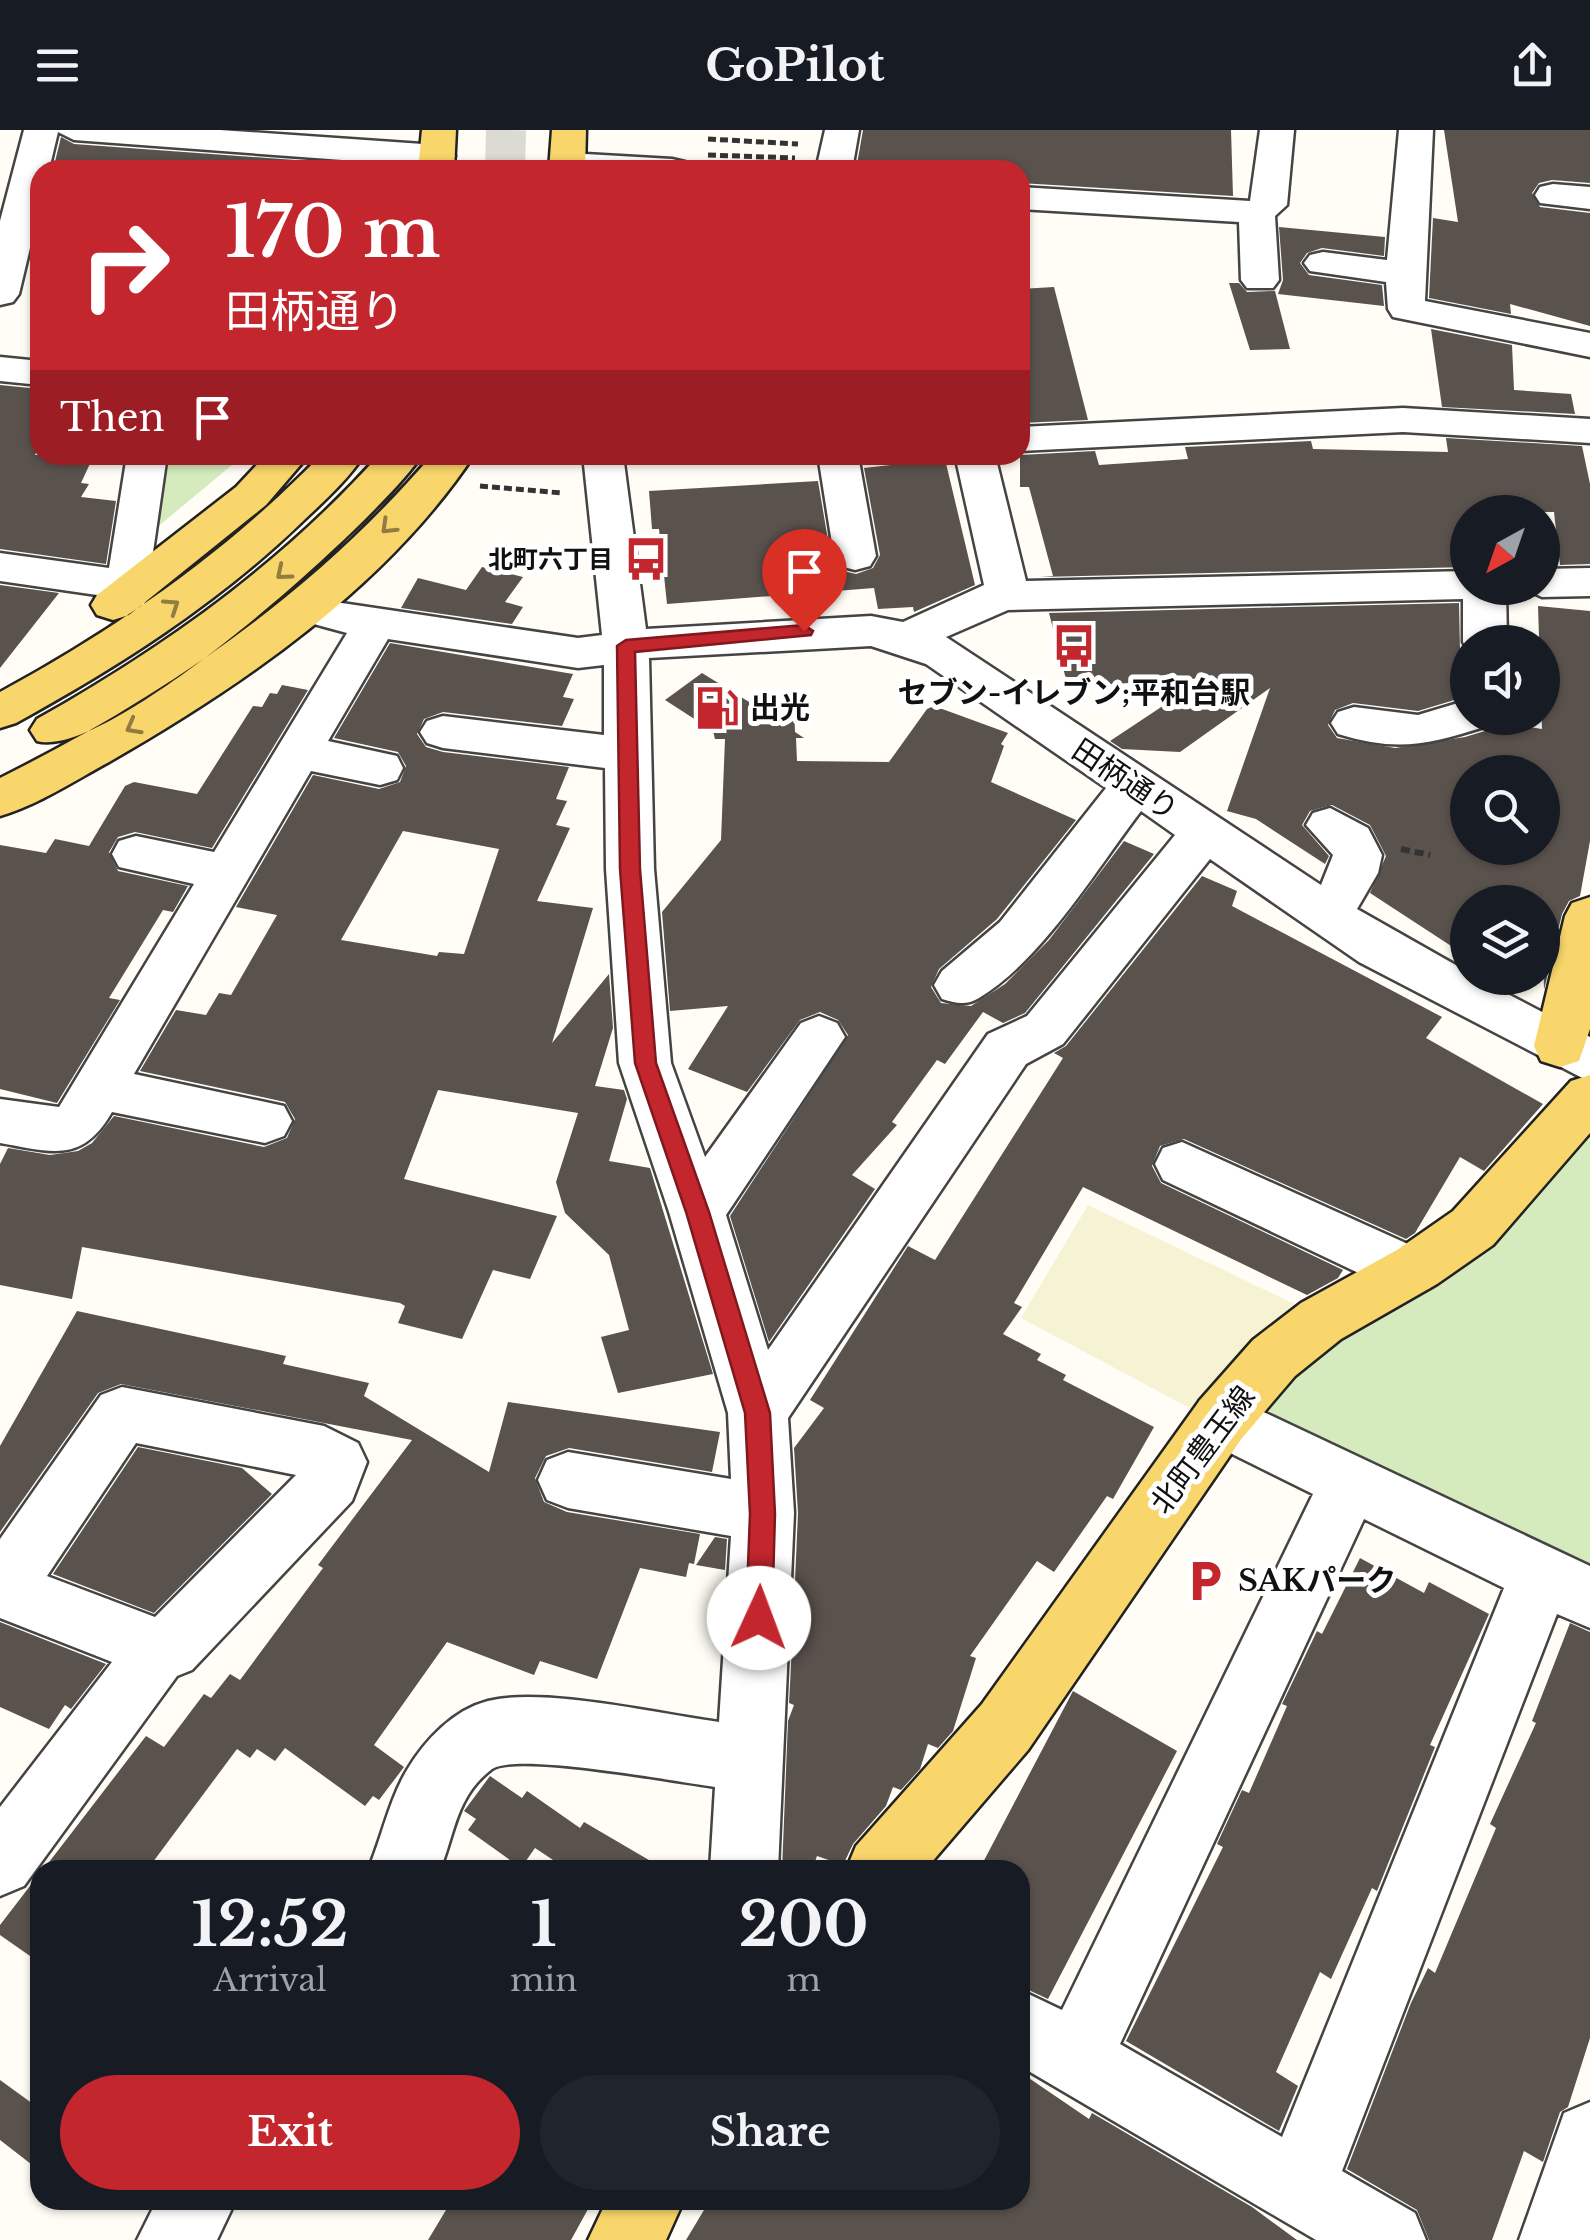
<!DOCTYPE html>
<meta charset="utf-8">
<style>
:root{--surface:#171b24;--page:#20242c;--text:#f1f3f6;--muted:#9ea1a6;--accent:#c4262e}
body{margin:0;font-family:"Libre Baskerville","Noto Sans JP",serif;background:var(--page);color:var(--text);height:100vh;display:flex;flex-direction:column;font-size:38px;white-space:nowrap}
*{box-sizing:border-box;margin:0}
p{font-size:32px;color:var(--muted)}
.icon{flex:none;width:55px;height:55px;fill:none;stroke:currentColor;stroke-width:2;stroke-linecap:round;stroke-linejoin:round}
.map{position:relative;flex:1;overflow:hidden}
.drawer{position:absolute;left:30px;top:1730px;width:1000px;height:350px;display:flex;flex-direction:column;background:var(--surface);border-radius:30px;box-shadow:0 2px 8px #0004}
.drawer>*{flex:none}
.banner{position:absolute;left:30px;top:30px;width:1000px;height:305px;border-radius:30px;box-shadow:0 2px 8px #0004;background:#c4262e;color:#fff;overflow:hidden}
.needle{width:65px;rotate:220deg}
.buttons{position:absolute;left:1450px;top:365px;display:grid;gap:20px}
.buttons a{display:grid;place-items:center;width:110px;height:110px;border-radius:50%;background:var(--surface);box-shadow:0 2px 8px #0004;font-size:50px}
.pin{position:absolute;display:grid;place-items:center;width:85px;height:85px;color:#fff;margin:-102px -42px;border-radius:50% 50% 50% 0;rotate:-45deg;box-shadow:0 0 10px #0007}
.pin .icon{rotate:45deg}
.me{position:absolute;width:110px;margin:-55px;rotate:2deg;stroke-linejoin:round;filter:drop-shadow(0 0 8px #0008)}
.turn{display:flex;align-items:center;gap:35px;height:210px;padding:0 30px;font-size:45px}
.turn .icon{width:130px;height:130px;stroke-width:2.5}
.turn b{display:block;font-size:70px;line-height:85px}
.then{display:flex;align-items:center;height:95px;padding:0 30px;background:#0003;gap:20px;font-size:38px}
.eta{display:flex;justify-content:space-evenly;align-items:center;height:170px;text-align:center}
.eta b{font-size:60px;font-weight:700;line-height:70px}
.action{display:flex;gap:20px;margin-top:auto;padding:20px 30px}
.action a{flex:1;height:115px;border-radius:60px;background:var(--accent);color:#fff;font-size:40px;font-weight:700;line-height:115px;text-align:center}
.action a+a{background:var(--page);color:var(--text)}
header{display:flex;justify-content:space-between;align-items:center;height:130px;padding:0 30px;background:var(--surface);font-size:45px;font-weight:700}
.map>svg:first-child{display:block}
.farmland{fill:#f6f3d4}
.green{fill:#d5ebbd}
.building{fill:#5a524d;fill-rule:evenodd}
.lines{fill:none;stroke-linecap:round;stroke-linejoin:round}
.major-tunnel{stroke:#dbdad3;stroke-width:40;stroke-dasharray:40 20;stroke-linecap:butt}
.minor-casing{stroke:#444;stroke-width:5}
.major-casing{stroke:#222;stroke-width:5}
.path-far1{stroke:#333;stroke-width:5;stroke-dasharray:8 4;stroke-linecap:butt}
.path{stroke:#333;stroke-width:6;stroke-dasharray:9 5;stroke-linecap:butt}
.minor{fill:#fff;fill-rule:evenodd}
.major{fill:#f9d66b;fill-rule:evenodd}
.oneway{stroke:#917d42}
.route{fill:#c4262e;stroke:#7f191e;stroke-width:2.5}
.labels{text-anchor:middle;stroke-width:10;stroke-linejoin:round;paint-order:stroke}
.far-poi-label{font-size:25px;font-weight:bold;fill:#111;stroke:#fff;text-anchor:end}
.poi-label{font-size:30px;font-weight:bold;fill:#111;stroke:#fff;text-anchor:start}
.street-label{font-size:30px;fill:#111;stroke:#fff}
</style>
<header><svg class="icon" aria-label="menu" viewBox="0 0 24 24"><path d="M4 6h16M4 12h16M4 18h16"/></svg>GoPilot<svg class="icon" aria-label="share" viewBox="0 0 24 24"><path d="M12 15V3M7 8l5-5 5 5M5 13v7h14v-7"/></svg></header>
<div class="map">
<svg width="1590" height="2110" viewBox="0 0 1590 2110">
<rect width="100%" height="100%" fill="#fffdf5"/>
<!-- farmland -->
<path class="farmland" d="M1088,1075L1307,1180L1234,1231L1197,1282L1021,1188Z"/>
<!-- green -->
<path class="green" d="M162,325H244L149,404Z
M1590,993V1453L1278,1304L1265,1269L1356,1201L1491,1118Z"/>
<!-- building -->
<path class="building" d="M863,0H1231L1233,66L1020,53V40H856Z
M1444,0H1590V53L1552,50L1539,53L1532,63L1540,77L1590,83V196L1510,174L1511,184L1429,168L1433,88L1458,92Z
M61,7L74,14L336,33L329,40H53Z
M1279,97L1385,107L1384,126L1322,118L1307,123L1300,133L1309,145L1382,155L1384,176L1278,164L1283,150Z
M1229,153H1239L1247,162L1275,161L1290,219L1250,220Z
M1054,157L1088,290L1020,293V159Z
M1431,199L1512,215L1514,260L1571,264L1575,284L1442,277Z
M0,255L40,259V314L35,325H94L81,353L89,354L81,367L116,371L106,434L0,419Z
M1446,308L1582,316L1590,354V434L1560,435L1554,382H1468V437L1040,447L1053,446L1029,357H1020V325L1095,321L1099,335L1188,329L1185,317L1311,311L1313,319L1448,322Z
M945,329L975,455L914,482L913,477L878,479L874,458L667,474L659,399H652L649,361L818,351L831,428L839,440L856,444L873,438L880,425L864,338Z
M482,437L523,447L505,472L523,477L512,494L401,478L418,448L466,460Z
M0,455L59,463L0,538Z
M1459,473L1461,568L1418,581L1353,573L1335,580L1328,595L1337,608L1395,618L1465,607L1485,601L1492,591L1542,599L1538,476L1590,481V711L1580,766L1569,771L1562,784L1544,860L1542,772H1468V827L1370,763L1386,726L1370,695L1332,675L1310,681L1302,695L1329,726L1325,734L1256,689L1227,681L1270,558L1180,622L1122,619L1110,611L1205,548L1068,557L1049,483ZM1468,642H1542V718H1468Z
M390,513L573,544L563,567L574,569L562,596L443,582L424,589L417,604L426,617L443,622L569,637L556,669L567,671L556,695L570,698L537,771L593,778L552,913L609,844L613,898L595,956L624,960L627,969L609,1031L650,1038L713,1244L618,1263L601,1207L629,1200L609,1125L565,1083L556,1052L578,983L438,960L404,1049L557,1086L530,1149L493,1140L462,1209L398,1193L405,1176L400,1173L82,1117L72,1169L0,1155V1034L8,1018L50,1025L78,1021L92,1013L114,986L264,1017L287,1008L295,989L285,972L140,941L176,880L206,885L219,863L231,865L277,785L236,777L313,645L379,659L400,652L406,636L398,622L334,608ZM403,701L499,719L464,824L439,822L437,826L341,810Z
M702,543L754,575L794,574L795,602L804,608H796L797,631L889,632L927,579L934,576L1008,603L1001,614L1004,616L991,652L1076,690L997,789L939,839L931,857L941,873L971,876L1005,854L1049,810L1124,711L1154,724L1025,883L1003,893L983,882L945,934L937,930L892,992L897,995L852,1045L875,1059L769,1212L730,1086L848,905L838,890L820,882L800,890L747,962L688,939L728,876L670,881L662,782L721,710L725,609H715L713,601L665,570Z
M282,555L308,560L212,718L135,702L118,707L109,722L118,741L188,756L173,782L163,780L109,868L120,870L57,973L0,959V715L46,723L55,709L89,716L125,656L134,652L197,664L253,576L262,577L270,563L277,564Z
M1202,746L1237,761L1232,776L1442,887L1426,908L1543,974L1484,1041L1460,1027L1415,1103L1406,1109L1184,1009L1160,1016L1152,1036L1161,1053L1343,1140L1338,1148L1307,1165L1083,1057L1014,1173L1022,1177L1003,1204L1041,1224L1037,1230L1066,1245L1063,1250L1154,1297L1113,1369L1107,1366L1054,1442L1037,1431L970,1526L976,1528L953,1601L938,1618L928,1614L920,1639L901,1660L893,1657L886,1676L853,1714L843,1735L817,1726L812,1740H782L788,1591L794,1575L789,1573L792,1516L799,1498L793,1497L798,1383L794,1318L824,1278L810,1270L908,1116L935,1130L1063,928L1054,923L1066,916Z
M77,1181L286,1226L283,1234L369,1253L364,1266L489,1342L508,1272L720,1302L712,1342L569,1318L546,1326L535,1348L544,1372L567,1382L700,1404L694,1434L689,1433L686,1447L640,1438L597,1549L540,1531L534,1545L447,1512L374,1615L404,1637L379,1670L373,1666L365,1676L285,1618L275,1631L257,1619L250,1628L237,1619L147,1740H43L146,1606L164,1617L204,1564L211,1568L230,1544L240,1550L323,1438L318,1435L412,1310L121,1254L98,1263L0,1402V1316Z
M138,1317L242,1338L272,1364L154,1483L53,1444Z
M715,1407L727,1409L725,1440L696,1435Z
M1360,1428L1424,1463L1429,1452L1489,1484L1430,1615L1435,1617L1377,1761L1372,1758L1331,1849L1320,1842L1276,1942L1298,1956L1279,2001L1126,1911L1223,1717L1217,1714L1242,1660L1249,1663L1287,1576L1282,1574L1317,1501L1322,1504Z
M0,1492L106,1534L71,1579L65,1575L49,1599L0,1577Z
M1570,1493L1590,1502V1908L1568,1977L1560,1982L1543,2032L1524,2021L1492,2110H1429L1417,2080L1347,2039L1411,1873L1428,1838L1435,1843L1496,1698L1490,1694L1536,1593L1532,1591Z
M1073,1561L1177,1621L1048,1869L1020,1856V1740H979Z
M490,1646L522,1668L527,1661L580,1698L584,1692L666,1740H555L559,1734L535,1718L521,1738L468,1700L476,1689L464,1681Z
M40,1743V1833L0,1805V1795Z
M1020,1942L1089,1989L1092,1983L1252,2077L1297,2110H686L710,2070H1020Z
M0,1950L40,1979V2041L0,2010Z
M452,2070H593L571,2110H428Z"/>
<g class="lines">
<!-- major-tunnel -->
<path class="major-tunnel" d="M505,40L506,0"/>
<!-- minor casing -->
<g class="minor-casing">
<path id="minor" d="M24,0H220L437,15L449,19L455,26L449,33L437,37L74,10L58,2L49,40H40V76L19,164L13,172L0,175V91Z
M825,0H859L852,40H816Z
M1260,0H1294L1287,75L1275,86L1279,150L1273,158H1247L1241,150L1239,92L1020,79V57L1250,71Z
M1399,0H1433L1425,171L1590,203V227L1393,187L1388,179L1386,152L1310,141L1304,133L1310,125L1323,122L1387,130Z
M568,23L672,29L685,32L690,40H554L550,34L555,26Z
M1553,54L1590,57V79L1540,73L1535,65L1540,57Z
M0,227L40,231V255L0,251Z
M1403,278L1590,289V313L1403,302L1020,321V297Z
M127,325H167L151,436L144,446L134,449L150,465L143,475L128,479L97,465L0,451V423L109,438Z
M583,325H623L646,499L871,486L903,492L984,455L955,325H995L1026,451L1468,441V458H1506L1507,512H1468V520L1463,512V469L1008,480L946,507L1321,755L1333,725L1306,695L1313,683L1330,678L1368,698L1382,725L1378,743L1357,779L1468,842V848H1477L1590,907V952L1359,832L1210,729L1063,914L1026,934L788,1288L794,1383L778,1740H710L715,1657C678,1652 516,1622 492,1639C456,1666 455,1703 440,1740H368C382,1707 389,1670 407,1640C425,1610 453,1580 488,1571C544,1557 659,1584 719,1592L731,1406L568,1378L547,1370L538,1350L547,1330L568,1322L731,1349L728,1283L669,1082L619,933L606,739L605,638L443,618L427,613L420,602L427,591L443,586L604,605V535L578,538L388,509L328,611L397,626L403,638L397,650L380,655L311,641L134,944L284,976L292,991L284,1006L265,1013L112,982C82,1034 52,1022 0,1013V969L59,977L194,754L119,737L112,724L119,711L136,706L214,722L347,503L288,487L282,477L288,467L304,462L335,472L578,508L602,505ZM871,516L926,534L1106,658L1000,792L942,841L934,855L942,869C955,873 966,876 979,868C1042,830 1096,740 1141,681L1175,705L1027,886L988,904L768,1220L726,1085L845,907L837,893L819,886L801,893L705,1027L671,933L654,739L649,528Z
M818,325H858L876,426L870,436L855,440L840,436L834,426Z
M1590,438V466L1542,467L1523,458H1542V439Z
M1468,570V588H1490L1484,597C1427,615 1397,622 1338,604L1331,593L1338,582L1354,577L1418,585Z
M1182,1012L1430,1124L1438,1141L1430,1158L1410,1165L1390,1158L1163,1050L1155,1034L1163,1018Z
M122,1257L324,1296L358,1313L367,1332L352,1371L192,1540L177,1546L24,1756L0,1766V1677L112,1532L0,1488V1409L101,1265ZM136,1313L296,1345L155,1487L47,1446Z
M1221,1262L1590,1436V1498L1557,1484L1342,2041L1415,2083L1426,2110H1316L1020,1936V1860L1062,1880L1313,1364L1200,1308L1191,1289L1200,1270ZM1364,1389L1504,1458L1282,2007L1120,1914Z
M1590,1972V2110H1519L1564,1983Z
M157,2070H236L217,2110H137Z"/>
</g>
<!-- major casing -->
<g class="major-casing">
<path id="major" d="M422,0H456L454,40H418Z
M552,0H586L585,40H549Z
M266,325H309L266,375L129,485L113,490L97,485L91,475L97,465L236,357Z
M321,325H364C348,350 323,372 301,393C217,474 118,537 16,593L0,598V562C118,498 227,422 321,325Z
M379,325H422C379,390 109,632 37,611L30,600L37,589C165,517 281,434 379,325Z
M432,325H474C387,456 244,555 109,632C74,651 38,675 0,686V648C164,566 312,465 432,325Z
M1590,767V899L1579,931L1560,937L1541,931L1534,916L1565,786L1572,773Z
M1590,945V1003L1493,1115L1437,1154L1341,1209L1295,1246L1242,1308L1028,1620L925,1740H846L856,1716L982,1574L1200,1270L1253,1210L1301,1173L1397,1120L1453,1081L1571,951Z
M607,2070H684L666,2110H588Z"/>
</g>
<!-- path-far1 -->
<path class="path-far1" d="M708,9L798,14
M708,25L795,28
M480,356L562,363"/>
<!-- path -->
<path class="path" d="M1401,719L1430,725"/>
<!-- minor -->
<use href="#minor" class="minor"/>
<!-- major -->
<use href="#major" class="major"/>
</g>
<!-- one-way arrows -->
<defs><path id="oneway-chevron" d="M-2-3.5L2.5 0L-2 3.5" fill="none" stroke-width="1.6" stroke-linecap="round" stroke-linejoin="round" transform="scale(2.5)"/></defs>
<g class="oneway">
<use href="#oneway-chevron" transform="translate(388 397) rotate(136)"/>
<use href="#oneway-chevron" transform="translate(283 443) rotate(140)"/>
<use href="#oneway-chevron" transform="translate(172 476) rotate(-34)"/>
<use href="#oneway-chevron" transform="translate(133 597) rotate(151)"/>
</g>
<!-- route -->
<path class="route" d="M804,495L813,501L811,505L635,522L640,739L656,933L709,1082L770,1283L775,1384L772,1488L768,1497L759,1501L749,1497L746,1488L750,1384L745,1283L686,1082L635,933L620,739L617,516L626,510Z"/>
<!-- icons -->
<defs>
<g id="bus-bare" transform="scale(3.45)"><path d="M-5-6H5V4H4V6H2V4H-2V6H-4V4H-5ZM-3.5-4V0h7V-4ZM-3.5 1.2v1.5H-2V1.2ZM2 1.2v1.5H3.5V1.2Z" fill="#c4262e" stroke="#fff" stroke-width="2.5" paint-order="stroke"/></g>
<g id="fuel-bare" transform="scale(3.45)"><path d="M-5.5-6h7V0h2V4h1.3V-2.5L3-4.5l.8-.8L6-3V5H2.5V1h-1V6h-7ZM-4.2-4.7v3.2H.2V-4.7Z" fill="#c4262e" stroke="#fff" stroke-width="2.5" paint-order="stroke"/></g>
<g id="parking-bare" transform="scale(3.45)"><path d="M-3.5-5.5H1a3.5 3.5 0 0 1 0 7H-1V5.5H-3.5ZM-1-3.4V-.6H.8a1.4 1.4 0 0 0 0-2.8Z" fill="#c4262e" stroke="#fff" stroke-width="2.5" paint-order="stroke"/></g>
</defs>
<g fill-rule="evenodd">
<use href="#bus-bare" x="646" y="429"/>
<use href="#bus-bare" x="1074" y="516"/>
<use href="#fuel-bare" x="717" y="578"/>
<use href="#parking-bare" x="1205" y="1451"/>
</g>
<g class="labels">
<!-- far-poi labels -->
<g class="far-poi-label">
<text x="613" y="438">北町六丁目</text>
</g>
<!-- poi labels -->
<g class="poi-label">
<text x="1074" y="573" text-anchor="middle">セブン-イレブン;平和台駅</text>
<text x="750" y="588">出光</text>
<text x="1238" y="1461">SAKパーク</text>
</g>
<!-- street labels -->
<g class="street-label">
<text transform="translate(1125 650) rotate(34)" y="10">田柄通り</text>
<text transform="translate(1203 1320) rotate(-53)" y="10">北町豊玉線</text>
</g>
</g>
</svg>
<div class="buttons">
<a><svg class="needle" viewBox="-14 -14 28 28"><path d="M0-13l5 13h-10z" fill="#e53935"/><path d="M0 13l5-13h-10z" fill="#9ea1a6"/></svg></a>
<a><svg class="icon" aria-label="sound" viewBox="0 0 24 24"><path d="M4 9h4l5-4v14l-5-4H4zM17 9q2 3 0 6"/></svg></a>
<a><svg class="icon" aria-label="search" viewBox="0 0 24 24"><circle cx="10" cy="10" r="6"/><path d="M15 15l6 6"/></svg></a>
<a><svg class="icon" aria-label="layers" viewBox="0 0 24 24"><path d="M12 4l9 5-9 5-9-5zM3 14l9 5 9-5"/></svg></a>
</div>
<div class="pin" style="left:804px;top:501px;background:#d93025"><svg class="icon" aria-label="arrive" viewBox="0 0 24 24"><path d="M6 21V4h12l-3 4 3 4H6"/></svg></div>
<svg class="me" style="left:759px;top:1488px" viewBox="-20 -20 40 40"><circle r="19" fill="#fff"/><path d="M0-13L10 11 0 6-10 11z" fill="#c4262e"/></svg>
<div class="banner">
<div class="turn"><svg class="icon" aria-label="right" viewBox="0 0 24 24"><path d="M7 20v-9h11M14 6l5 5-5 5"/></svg><div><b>170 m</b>田柄通り</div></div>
<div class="then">Then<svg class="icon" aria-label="arrive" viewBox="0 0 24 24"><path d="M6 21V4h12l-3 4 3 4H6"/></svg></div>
</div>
<section class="drawer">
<div class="eta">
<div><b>12:52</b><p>Arrival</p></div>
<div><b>1</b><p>min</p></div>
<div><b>200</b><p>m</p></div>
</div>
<div class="action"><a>Exit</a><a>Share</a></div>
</section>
</div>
